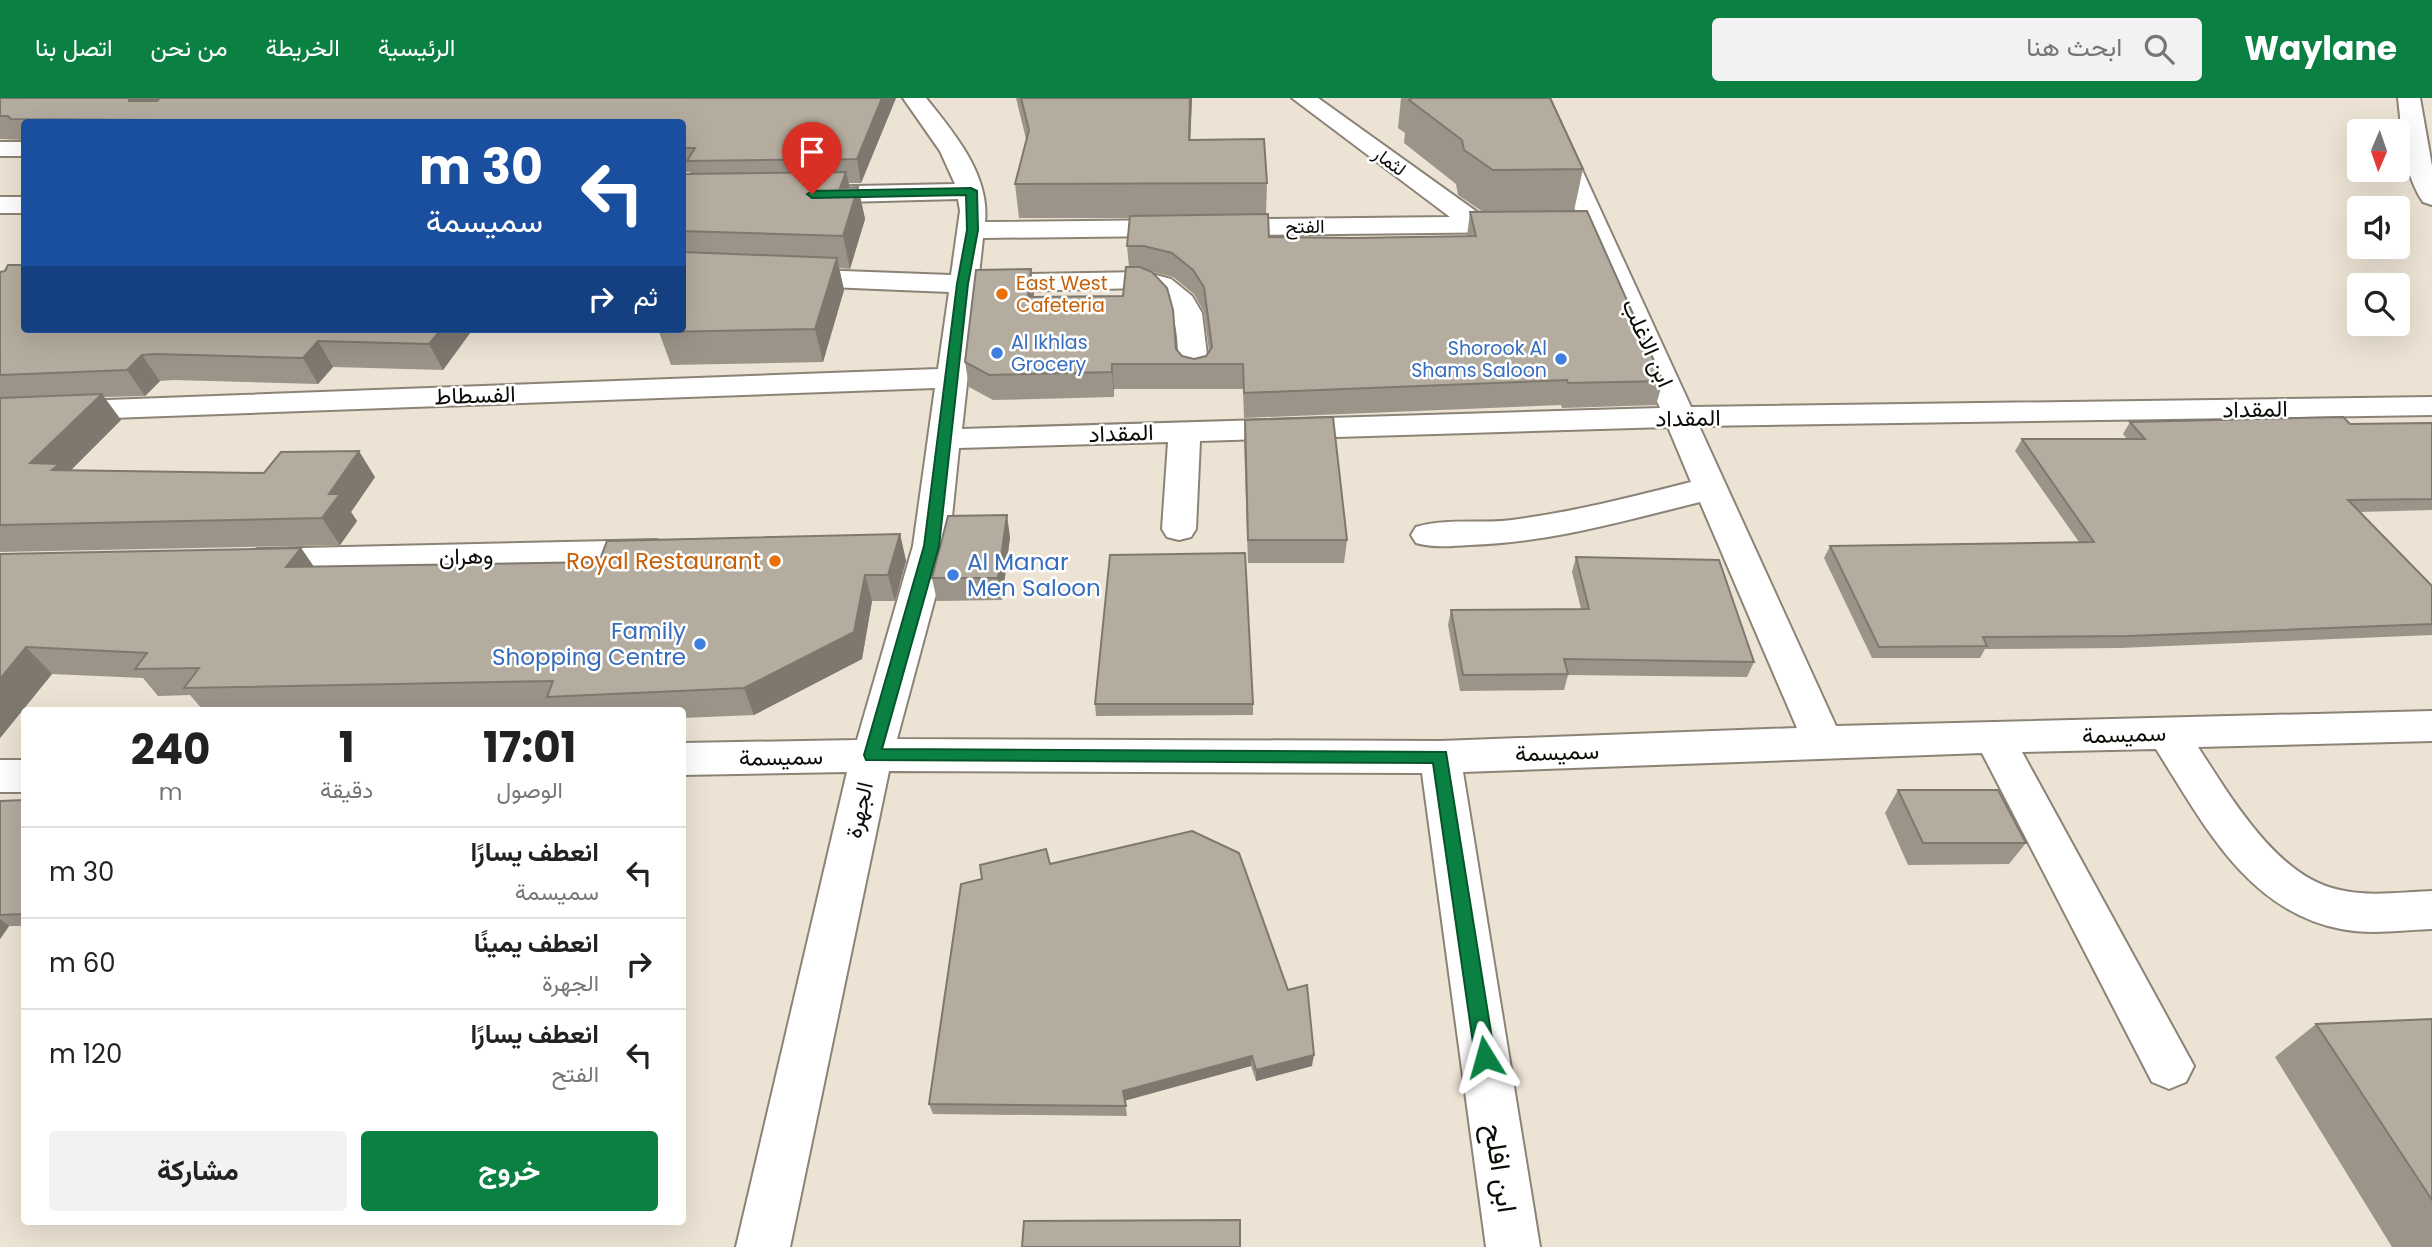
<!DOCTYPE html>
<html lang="ar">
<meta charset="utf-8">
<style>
:root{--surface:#fff;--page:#f2f2f2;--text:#222;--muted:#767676;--line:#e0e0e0;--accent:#0b8043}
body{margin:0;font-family:Poppins,Vazirmatn,sans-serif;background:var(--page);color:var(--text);direction:rtl;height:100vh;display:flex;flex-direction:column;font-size:26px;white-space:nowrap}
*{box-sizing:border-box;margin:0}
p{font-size:23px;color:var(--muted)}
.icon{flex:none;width:38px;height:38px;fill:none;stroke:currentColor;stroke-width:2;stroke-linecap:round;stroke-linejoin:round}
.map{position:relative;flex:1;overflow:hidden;direction:ltr}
.panel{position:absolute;left:21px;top:609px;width:665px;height:518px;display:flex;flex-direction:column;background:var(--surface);border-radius:7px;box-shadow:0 7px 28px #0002;direction:rtl}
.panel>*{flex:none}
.banner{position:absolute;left:21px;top:21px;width:665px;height:214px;border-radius:7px;box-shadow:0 7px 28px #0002;direction:rtl;background:#1a4fa0;color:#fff;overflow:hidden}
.needle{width:46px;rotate:182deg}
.tools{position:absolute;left:2347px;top:21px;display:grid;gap:14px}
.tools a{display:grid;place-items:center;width:63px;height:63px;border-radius:7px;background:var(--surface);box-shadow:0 7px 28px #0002;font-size:35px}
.pin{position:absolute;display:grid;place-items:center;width:60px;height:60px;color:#fff;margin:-72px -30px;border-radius:50% 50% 50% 0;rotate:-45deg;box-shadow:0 0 7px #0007}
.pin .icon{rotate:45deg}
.me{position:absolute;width:77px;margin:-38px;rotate:352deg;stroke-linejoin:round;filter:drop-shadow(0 0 5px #0008)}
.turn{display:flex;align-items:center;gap:24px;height:147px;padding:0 28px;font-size:32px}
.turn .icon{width:91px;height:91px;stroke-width:2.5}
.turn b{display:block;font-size:49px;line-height:60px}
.then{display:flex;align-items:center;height:66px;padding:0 28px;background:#0003;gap:14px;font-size:26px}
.eta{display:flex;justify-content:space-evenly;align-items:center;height:119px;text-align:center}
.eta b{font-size:42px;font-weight:700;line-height:49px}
.cta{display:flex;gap:14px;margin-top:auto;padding:14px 28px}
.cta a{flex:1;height:80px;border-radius:7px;background:var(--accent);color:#fff;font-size:28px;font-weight:700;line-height:80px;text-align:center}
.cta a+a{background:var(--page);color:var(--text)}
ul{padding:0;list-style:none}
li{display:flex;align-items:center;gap:21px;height:91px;padding:0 28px;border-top:2px solid var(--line)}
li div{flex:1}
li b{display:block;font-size:26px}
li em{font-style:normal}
header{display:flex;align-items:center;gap:42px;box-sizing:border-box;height:98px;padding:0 35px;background:var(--accent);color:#fff}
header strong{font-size:33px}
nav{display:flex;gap:38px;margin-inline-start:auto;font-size:24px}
.search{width:490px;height:63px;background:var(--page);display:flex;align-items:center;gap:18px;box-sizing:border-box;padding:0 24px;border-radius:7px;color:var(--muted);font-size:26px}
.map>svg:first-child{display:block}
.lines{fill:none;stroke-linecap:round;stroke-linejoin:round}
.minor-casing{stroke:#8b8375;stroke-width:4}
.minor{fill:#fff;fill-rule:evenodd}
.wall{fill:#9b9488;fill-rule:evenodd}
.shaded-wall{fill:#7e786f}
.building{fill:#b4ac9e;stroke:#7e786f;stroke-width:2}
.route{fill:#0b8043;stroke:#07532c;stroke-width:2}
.food-dot{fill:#e8710a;stroke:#fff;stroke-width:2.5}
.shop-dot{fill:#3f7fe0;stroke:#fff;stroke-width:2.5}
.labels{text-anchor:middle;stroke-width:5;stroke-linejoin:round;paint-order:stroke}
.far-street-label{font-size:19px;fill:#0d0b06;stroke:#fff}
.far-food-label{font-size:19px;fill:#c56008;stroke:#fff;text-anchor:start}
.far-shop-label{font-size:19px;fill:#366cbe;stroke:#fff;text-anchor:start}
.street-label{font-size:23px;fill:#0d0b06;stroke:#fff}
.food-label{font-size:23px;fill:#c56008;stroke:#fff;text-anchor:end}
.shop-label{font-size:23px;fill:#366cbe;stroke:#fff;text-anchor:start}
.near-street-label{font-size:28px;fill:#0d0b06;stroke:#fff}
</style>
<header>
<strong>Waylane</strong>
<div class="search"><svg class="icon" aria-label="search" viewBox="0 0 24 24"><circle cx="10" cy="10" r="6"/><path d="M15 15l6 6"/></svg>ابحث هنا</div>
<nav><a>الرئيسية</a><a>الخريطة</a><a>من نحن</a><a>اتصل بنا</a></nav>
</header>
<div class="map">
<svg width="2432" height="1149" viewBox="0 0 2432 1149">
<rect width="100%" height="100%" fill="#ece3d4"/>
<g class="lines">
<!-- minor casing -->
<g class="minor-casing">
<path id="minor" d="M903,0H926C954,35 990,77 985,124L1450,119L1292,0H1318L1484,119L1529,120L1533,126L1529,132L1520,134L983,140L979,177L1144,174L1171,181L1192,198L1202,215L1209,274L1205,280L1194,283L1183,280L1179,274C1177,240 1181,203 1142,190L977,194L962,331L1660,310L1527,0H1549L1691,309L2432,299V317L1699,328L1836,628L2432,613V643L2198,649C2231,699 2277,780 2340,792C2369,799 2402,794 2432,793V831C2402,832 2370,837 2341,831C2247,813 2203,725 2156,651L2022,654L2194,968L2186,984L2169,991L2152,984L1982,655L1463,674L1540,1149H1486L1422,675L889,673L790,1149H736L847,674L682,677V645L857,642L913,448L935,290L0,324V306L938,271L949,194L682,183V167L951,177L960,113L958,101L807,105L798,102L794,97L798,92L807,89L955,86L940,53ZM1668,329L1691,384C1632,399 1573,414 1512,422C1480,426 1447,420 1416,429L1411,437L1416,445C1433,450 1451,448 1469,447C1548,445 1623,423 1700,404L1797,630L1440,643L897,641L949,448L959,350L1168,344L1162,431L1167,439L1179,442L1191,439L1196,431L1200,343Z
M2398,0H2420L2432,68V107L2423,104C2403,75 2402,34 2398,0Z
M0,44H24V58H0Z
M0,99H24V115H0Z
M656,442L668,446L674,454L668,462L656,466L258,475L245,471L240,463L245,455L258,451Z
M0,662H24V694H0Z"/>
</g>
<!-- minor -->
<use href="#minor" class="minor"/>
</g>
<!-- wall -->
<path class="wall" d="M0,0H896L861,85H849L850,90L858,89L865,121L850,171L839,170L844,192L823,264L671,267L659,234L682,231V76H691L690,74H682V24H24V42L0,41Z
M1016,0H1192L1190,42L1267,85L1266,116L1269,139L1353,140L1467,138L1470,114H1483L1458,97L1456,86L1404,45L1405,35L1398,30L1401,0H1550L1583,71L1574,113L1663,283L1656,307L1562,310L1561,307L1244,320L1243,291H1114V299L993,302L969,289L965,264L1034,195L1033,199L1123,198L1129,169L1127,148L1130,120H1019L1015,86L1026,41ZM1149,173L1173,179L1194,196L1204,214L1209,253L1206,258L1194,261L1182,258L1176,251Z
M5,173L24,231H473L443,272L333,269L318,286L174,282L160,283L145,298L104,299L121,322L71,372L375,379L351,414L357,423L340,447L0,454V174Z
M1245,322L1347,442L1344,465H1248L1244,344Z
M2130,324L2350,326L2432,325V412L2359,414L2432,488V537L2120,550L1985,551L1980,560H1872L1824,460L1830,448L2079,444L2015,353L2022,341H2127L2123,336Z
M900,436L906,463L895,503H872L862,561L754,617L682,620V612H555L553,610L417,612H203L190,597L158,598L143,580L52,576L0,640V456L301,450L314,469L599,464Z
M1010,439L1002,502L937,503L932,480Z
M1576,459L1754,564L1747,579L1568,577L1564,592L1460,593L1448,527L1451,512L1581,511L1572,474Z
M1095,606H1253V617L1096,618Z
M1898,692L2026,745L2009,766L1908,767L1885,715Z
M24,702V828H9L0,841V703Z
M1050,766L1312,968L1256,983L1251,968L1125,1002L1127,1018L933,1016L929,1006Z
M2432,921V1149H2392L2275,959L2316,926Z"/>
<!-- shaded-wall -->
<path class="shaded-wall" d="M129,0H166L143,22L129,3Z
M882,0H896L861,85L857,61Z
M1190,0H1192L1189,75V42Z
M846,74L853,106L840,90Z
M858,89L865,121L850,171L843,138Z
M837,160L844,192L823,264L815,231Z
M1031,171L1034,195L1030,224L1028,199Z
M441,231H473L443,272L429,246Z
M318,243L333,269L318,286L303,260Z
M142,257L160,283L145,298L127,272Z
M1112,266L1114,291V299L1112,274Z
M102,296L121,322L67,376L30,365Z
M359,353L375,379L351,414L357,423L340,447L322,420L329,396Z
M1007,417L1010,439L1002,502L998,480Z
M900,436L906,463L895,503L888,477Z
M301,450L319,476L286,469Z
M865,477L872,503L862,561L754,617L744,590Z
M26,549L52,576L0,640V581Z
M0,821L9,828L0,841Z
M1314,957L1312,968L1256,983V972Z
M1252,958L1251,968L1124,1003L1123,993Z"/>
<!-- building -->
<path class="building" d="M0,0H129V3H157L160,0H882L857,61L687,63L695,50H682V24H154L157,22L11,21L8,18H0Z
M1021,0H1190L1189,42L1264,41L1267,85L1015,86L1029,32Z
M1412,0H1550L1583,71L1493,72L1464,52L1462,42L1409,2Z
M846,74L840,90L858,89L843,138L682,133V76Z
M1587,113L1663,283L1568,285L1567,282L1244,295L1243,266H1112V274L989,277L965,264L976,172L1031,171L1028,199L1123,198L1126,169H1140L1152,174L1167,190L1173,212L1176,251L1182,258L1194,261L1206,258L1212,249L1204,189L1193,172L1172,155L1144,148H1127L1130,118L1268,116L1269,139L1353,140L1476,138L1470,114Z
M682,154L837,160L815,231L659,234L660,231H682Z
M8,167H24V231H441L429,246L318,243L303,260L156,256L142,257L127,272L0,277V174L5,173Z
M102,296L30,365L59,366L52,372L264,375L281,354L359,353L329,396H340L322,420L0,427V300Z
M1333,319L1347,442H1248L1245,322Z
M2343,319L2350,326L2432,325V401L2348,402L2432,488V526L2128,538L1983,539L1987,548L1879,549L1830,448L2094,444L2022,341H2145L2130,324Z
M1007,417L998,480H932L948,418Z
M900,436L888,477H865L854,534L744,590L547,599L553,583L184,590L199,570L135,571L147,555L26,549L0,581V456L301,450L286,469L599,464L607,443Z
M1245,455L1253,606H1095L1110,457Z
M1576,459L1719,462L1754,564L1564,561L1568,576L1463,577L1451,512L1589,511Z
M1898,692H1998L2026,745H1923Z
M24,702V816L0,817V703Z
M1192,733L1239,755L1288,892L1307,887L1314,957L1256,972L1252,958L1123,993L1126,1008L929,1006L961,786L982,781L980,767L1046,751L1050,766Z
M2432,921V1102L2316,926Z
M1240,1122V1149H1022L1024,1123Z"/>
<!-- route -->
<path class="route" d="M971,90L977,93L978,132L968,186L939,448L882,651L1446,654L1495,959L1492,966L1485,969L1478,966L1475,959L1433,665L866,662L864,657L924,448L957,186L967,132L966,97L812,100L807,96L812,93Z"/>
<!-- markers -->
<g class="food-dot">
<circle cx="1002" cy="196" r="7"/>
<circle cx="775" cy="463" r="7"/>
</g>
<g class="shop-dot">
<circle cx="997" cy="255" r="7"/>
<circle cx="1561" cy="261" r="7"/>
<circle cx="953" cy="477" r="7"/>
<circle cx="700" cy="546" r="7"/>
</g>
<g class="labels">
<!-- far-street labels -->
<g class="far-street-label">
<text transform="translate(1390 63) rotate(36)" y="7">لثمار</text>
<text transform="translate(1305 128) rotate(-1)" y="7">الفتح</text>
</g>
<!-- far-food labels -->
<g class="far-food-label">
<text x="1016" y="192">East West<tspan x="1016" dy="22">Cafeteria</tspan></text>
</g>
<!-- far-shop labels -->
<g class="far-shop-label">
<text x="1011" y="251">Al Ikhlas<tspan x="1011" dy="22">Grocery</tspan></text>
<text x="1547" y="257" text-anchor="end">Shorook Al<tspan x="1547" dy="22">Shams Saloon</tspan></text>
</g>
<!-- street labels -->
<g class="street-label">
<text transform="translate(1648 245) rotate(66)" y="8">ابن الاغلب</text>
<text transform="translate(475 297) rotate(-2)" y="8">الفسطاط</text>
<text transform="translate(2255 311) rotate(-1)" y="8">المقداد</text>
<text transform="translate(1688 320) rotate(-1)" y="8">المقداد</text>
<text transform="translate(1121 335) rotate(-2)" y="8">المقداد</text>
<text transform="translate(466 458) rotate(-1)" y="8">وهران</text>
<text transform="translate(2124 636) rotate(-2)" y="8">سميسمة</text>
<text transform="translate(1557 654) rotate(-2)" y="8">سميسمة</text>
<text transform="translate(781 659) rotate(-1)" y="8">سميسمة</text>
<text transform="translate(859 712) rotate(-77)" y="8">الجهرة</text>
</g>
<!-- food labels -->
<g class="food-label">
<text x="761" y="471">Royal Restaurant</text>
</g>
<!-- shop labels -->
<g class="shop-label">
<text x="967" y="472">Al Manar<tspan x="967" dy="26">Men Saloon</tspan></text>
<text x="686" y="541" text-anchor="end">Family<tspan x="686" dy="26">Shopping Centre</tspan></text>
</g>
<!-- near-street labels -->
<g class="near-street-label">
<text transform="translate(1501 1070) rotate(81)" y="10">ابن افلح</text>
</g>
</g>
</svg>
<div class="tools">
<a><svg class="needle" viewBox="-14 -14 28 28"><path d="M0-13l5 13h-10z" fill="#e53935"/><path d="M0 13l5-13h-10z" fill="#767676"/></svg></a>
<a><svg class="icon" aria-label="sound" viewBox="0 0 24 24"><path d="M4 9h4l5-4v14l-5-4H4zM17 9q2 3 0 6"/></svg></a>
<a><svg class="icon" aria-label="search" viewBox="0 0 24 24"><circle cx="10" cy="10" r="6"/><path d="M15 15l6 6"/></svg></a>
</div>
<div class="pin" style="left:812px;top:96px;background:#d93025"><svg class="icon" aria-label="arrive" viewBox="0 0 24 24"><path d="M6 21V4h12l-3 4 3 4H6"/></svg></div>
<svg class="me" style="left:1485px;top:959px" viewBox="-20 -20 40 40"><path d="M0-17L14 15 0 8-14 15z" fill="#0b8043" stroke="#fff" stroke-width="4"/></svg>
<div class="banner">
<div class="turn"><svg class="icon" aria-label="left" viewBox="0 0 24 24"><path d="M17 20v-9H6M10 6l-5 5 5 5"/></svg><div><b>30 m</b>سميسمة</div></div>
<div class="then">ثم<svg class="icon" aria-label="right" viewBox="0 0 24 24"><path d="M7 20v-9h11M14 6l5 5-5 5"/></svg></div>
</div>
<section class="panel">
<div class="eta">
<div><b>17:01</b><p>الوصول</p></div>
<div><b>1</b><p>دقيقة</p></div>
<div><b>240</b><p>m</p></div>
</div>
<ul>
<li><svg class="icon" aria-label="left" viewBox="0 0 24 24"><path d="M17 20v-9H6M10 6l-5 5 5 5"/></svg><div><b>انعطف يسارًا</b><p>سميسمة</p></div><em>30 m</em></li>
<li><svg class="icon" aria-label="right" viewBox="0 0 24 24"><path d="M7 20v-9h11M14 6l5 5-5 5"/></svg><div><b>انعطف يمينًا</b><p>الجهرة</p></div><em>60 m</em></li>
<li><svg class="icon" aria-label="left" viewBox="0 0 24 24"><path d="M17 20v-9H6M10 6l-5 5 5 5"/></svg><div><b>انعطف يسارًا</b><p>الفتح</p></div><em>120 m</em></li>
</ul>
<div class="cta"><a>خروج</a><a>مشاركة</a></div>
</section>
</div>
